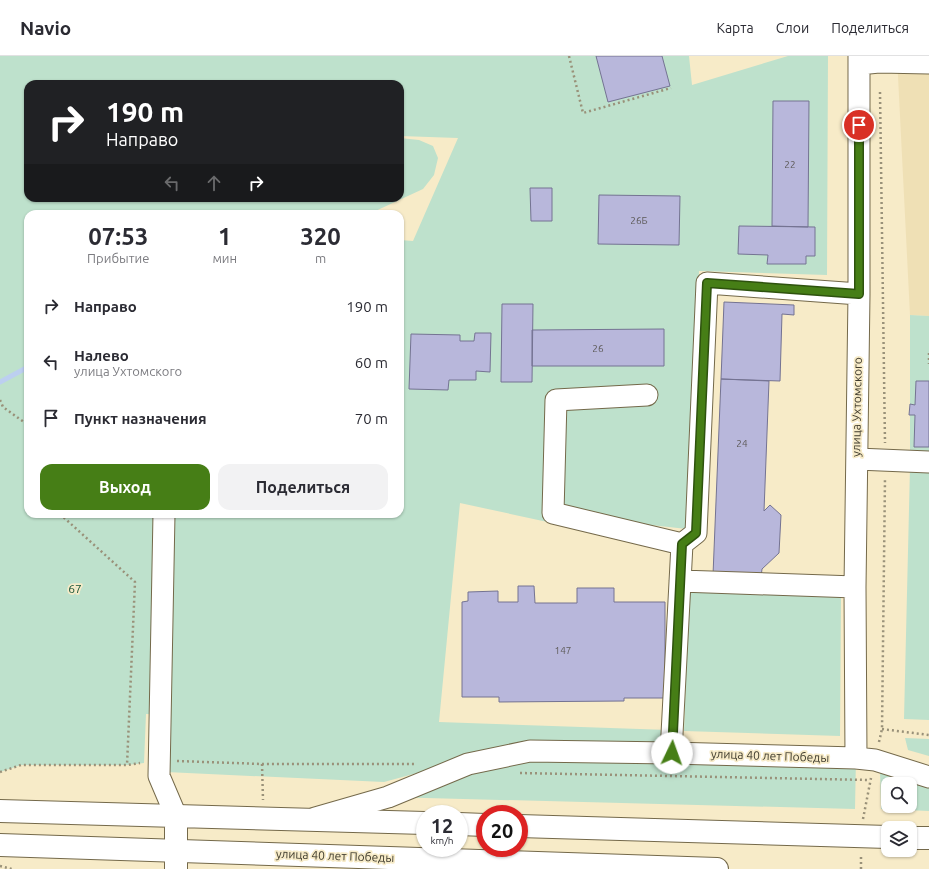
<!DOCTYPE html>
<html lang="ru">
<meta charset="utf-8">
<style>
:root{--surface:#fff;--page:#f2f2f3;--text:#2b2b33;--muted:#7c7c81;--line:#e1e1e2;--accent:#467e16}
body{margin:0;font-family:Ubuntu,sans-serif;background:var(--page);color:var(--text);height:100vh;display:flex;flex-direction:column;font-size:15px;white-space:nowrap}
*{box-sizing:border-box;margin:0}
p{font-size:13px;color:var(--muted)}
.icon{flex:none;width:22px;height:22px;fill:none;stroke:currentColor;stroke-width:2;stroke-linecap:round;stroke-linejoin:round}
.map{position:relative;flex:1;overflow:hidden}
.side{position:absolute;left:24px;top:154px;width:380px;height:308px;display:flex;flex-direction:column;background:var(--surface);border-radius:12px;box-shadow:0 1px 3px #0004}
.side>*{flex:none}
.hud{position:absolute;left:24px;top:24px;width:380px;height:122px;border-radius:12px;box-shadow:0 1px 3px #0004;background:#202124;color:#fff;overflow:hidden}
.fabs{position:absolute;left:881px;top:721px;display:grid;gap:8px}
.fabs a{display:grid;place-items:center;width:36px;height:36px;border-radius:8px;background:var(--surface);box-shadow:0 1px 3px #0004;font-size:20px}
.speed{position:absolute;left:416px;top:749px;display:flex;gap:8px;font-size:20px;font-weight:700;text-align:center}
.speed>*{display:grid;place-content:center;width:52px;height:52px;border-radius:50%;background:var(--surface);box-shadow:0 1px 3px #0004;line-height:1}
.speed small{font-size:10px;font-weight:400}
.speed .limit{border:6px solid #d22;background:#fff;color:#111}
.pin{position:absolute;display:grid;place-items:center;width:34px;height:34px;color:#fff;margin:-17px;border:2px solid #fff;border-radius:50%;box-shadow:0 1px 4px #0007}
.me{position:absolute;width:44px;margin:-22px;rotate:3deg;stroke-linejoin:round;filter:drop-shadow(0 0 3px #0008)}
.turn{display:flex;align-items:center;gap:14px;height:84px;padding:0 16px;font-size:18px}
.turn .icon{width:52px;height:52px;stroke-width:2.5}
.turn b{display:block;font-size:28px;line-height:34px}
.lanes{display:flex;align-items:center;height:38px;padding:0 16px;background:#0003;justify-content:center;gap:20px;direction:ltr}
.lanes .off{opacity:.35}
.eta{display:flex;justify-content:space-evenly;align-items:center;height:68px;text-align:center}
.eta b{font-size:24px;font-weight:600;line-height:28px}
.cta{display:flex;gap:8px;margin-top:auto;padding:8px 16px}
.cta a{flex:1;height:46px;border-radius:12px;background:var(--accent);color:#fff;font-size:16px;font-weight:600;line-height:46px;text-align:center}
.cta a+a{background:var(--page);color:var(--text)}
ul{padding:0;list-style:none}
li{display:flex;align-items:center;gap:12px;height:56px;padding:0 16px}
li div{flex:1}
li b{display:block;font-size:15px}
li em{font-style:normal}
header{display:flex;align-items:center;gap:24px;box-sizing:border-box;height:56px;padding:0 20px;background:var(--surface);border-bottom:1px solid var(--line)}
header strong{font-size:19px}
nav{display:flex;gap:22px;margin-inline-start:auto;font-size:14px}
.map>svg:first-child{display:block}
.built{fill:#efe0b5}
.green{fill:#bee1cc;fill-rule:evenodd}
.lines{fill:none;stroke-linecap:round;stroke-linejoin:round}
.stream{stroke:#bccff0;stroke-width:5}
.building{fill:#b8b7db;stroke:#747392}
.minor-casing{stroke:#74694a;stroke-width:23}
.major-casing{stroke:#74694a;stroke-width:24}
.path{stroke:#999179;stroke-width:2.5;stroke-dasharray:2 3;stroke-linecap:butt}
.minor{stroke:#fff;stroke-width:21}
.major{stroke:#fff;stroke-width:22}
.route-casing{stroke:#2e520e;stroke-width:10}
.route{stroke:#467e16;stroke-width:7}
.labels{text-anchor:middle;stroke-width:3.5;stroke-linejoin:round;paint-order:stroke}
.number-label{font-size:10px;fill:#5d5a58}
.street-label{font-size:12px;fill:#3f3b2d;stroke:#f7ebc8}
.park-label{font-size:12px;fill:#155336;stroke:#f7ebc8}
</style>
<header>
<strong>Navio</strong>
<nav><a>Карта</a><a>Слои</a><a>Поделиться</a></nav>
</header>
<div class="map">
<svg width="929" height="813" viewBox="0 0 929 813">
<rect width="100%" height="100%" fill="#f7ebc8"/>
<!-- built -->
<path class="built" d="M897,0H929V260L910,259Z"/>
<!-- green -->
<path class="green" d="M0,0H689L692,29L788,0H828L827,219L699,215L687,473L632,467L631,484L460,447L439,666L669,674L665,689L528,687L384,726L166,716L169,659L146,658L144,707L127,709H21L0,716ZM28,28H400V80L458,82L413,185L400,184V458H28V158H369L423,133L434,119L438,102L433,90L419,84L400,82V142H28Z
M910,259L929,260V664L904,663L910,411Z
M689,535L841,539L840,680L684,675Z
M905,682L929,683V700L908,694Z
M530,695L856,702L855,753L388,741Z
M880,713L929,727V755L881,753ZM888,728H910V750H888Z"/>
<g class="lines">
<!-- stream -->
<path class="stream" d="M0,326L28,311"/>
</g>
<!-- building -->
<path class="building" d="M596,0H662L670,30L608,46Z
M773,45H809L808,171L772,170Z
M530,132H552V165H531Z
M599,139L680,140L679,189L598,188Z
M739,170L815,171V200H806V208H767L768,199L738,198Z
M724,246L794,249V259L782,258L780,325L721,323Z
M502,248H533L532,326H501Z
M664,273V310H532V274Z
M475,277H491L490,316L476,315V324H449L448,334L409,333L411,278L460,279V285H474Z
M721,323L769,325L764,455L770,449L781,459L779,497L762,513L761,521L713,519Z
M916,325H929V391H914L915,359H909L910,348L915,349Z
M518,530H534L535,547H577V532H614V546H665V642H624V645L499,646V641H462V546L468,545V536L498,535V546H518Z"/>
<g class="lines">
<!-- minor casing -->
<g class="minor-casing">
<path id="minor" d="M859,8L879,6L929,7
M647,339L556,344L553,457L682,488
M857,403L929,406
M164,458L159,720L176,760
M680,525L855,531
M671,697L682,488L696,477L707,227L859,238
M856,702L855,531L859,238V0
M315,762L388,741L468,708L530,695L671,697L856,702L875,704L929,721"/>
</g>
<!-- major casing -->
<g class="major-casing">
<path id="major" d="M0,755L425,767
M459,768L485,769
M519,770L888,781
M910,782H929
M0,789L717,813
M176,813V760"/>
</g>
<!-- path -->
<path class="path" d="M569,0L583,57L671,32
M880,36L885,387
M929,297V308
M0,344L3,351L28,369
M60,458L135,526L127,709
M882,673L929,679
M879,686L882,673L885,422
M177,705L262,708H416
M262,708L263,744
M0,716L21,709H127L140,707
M520,717L869,724
M863,763L871,722
M0,810L12,813
M861,813V800"/>
<!-- minor -->
<use href="#minor" class="minor"/>
<!-- major -->
<use href="#major" class="major"/>
</g>
<g class="lines">
<!-- route casing -->
<g class="route-casing">
<path id="route" d="M672,697L682,488L696,477L707,227L859,238V69"/>
</g>
<!-- route -->
<use href="#route" class="route"/>
</g>
<g class="labels">
<!-- number labels -->
<g class="number-label">
<text x="790" y="112">22</text>
<text x="639" y="168">26Б</text>
<text x="598" y="296">26</text>
<text x="742" y="391">24</text>
<text x="563" y="598">147</text>
</g>
<!-- street labels -->
<g class="street-label">
<text transform="translate(857 351) rotate(-89)" y="4">улица Ухтомского</text>
<text transform="translate(770 700) rotate(2)" y="4">улица 40 лет Победы</text>
<text transform="translate(335 800) rotate(2)" y="4">улица 40 лет Победы</text>
</g>
<!-- park labels -->
<g class="park-label">
<text x="75" y="537">67</text>
</g>
</g>
</svg>
<div class="fabs">
<a><svg class="icon" aria-label="search" viewBox="0 0 24 24"><circle cx="10" cy="10" r="6"/><path d="M15 15l6 6"/></svg></a>
<a><svg class="icon" aria-label="layers" viewBox="0 0 24 24"><path d="M12 4l9 5-9 5-9-5zM3 14l9 5 9-5"/></svg></a>
</div>
<div class="speed"><div>12<small>km/h</small></div><div class="limit">20</div></div>
<div class="pin" style="left:859px;top:69px;background:#d93025"><svg class="icon" aria-label="arrive" viewBox="0 0 24 24"><path d="M6 21V4h12l-3 4 3 4H6"/></svg></div>
<svg class="me" style="left:672px;top:697px" viewBox="-20 -20 40 40"><circle r="19" fill="#fff"/><path d="M0-13L10 11 0 6-10 11z" fill="#467e16"/></svg>
<div class="hud">
<div class="turn"><svg class="icon" aria-label="right" viewBox="0 0 24 24"><path d="M7 20v-9h11M14 6l5 5-5 5"/></svg><div><b>190 m</b>Направо</div></div>
<div class="lanes"><svg class="icon off" aria-label="left" viewBox="0 0 24 24"><path d="M17 20v-9H6M10 6l-5 5 5 5"/></svg><svg class="icon off" aria-label="ahead" viewBox="0 0 24 24"><path d="M12 20V5M6 11l6-6 6 6"/></svg><svg class="icon" aria-label="right" viewBox="0 0 24 24"><path d="M7 20v-9h11M14 6l5 5-5 5"/></svg></div>
</div>
<section class="side">
<div class="eta">
<div><b>07:53</b><p>Прибытие</p></div>
<div><b>1</b><p>мин</p></div>
<div><b>320</b><p>m</p></div>
</div>
<ul>
<li><svg class="icon" aria-label="right" viewBox="0 0 24 24"><path d="M7 20v-9h11M14 6l5 5-5 5"/></svg><div><b>Направо</b></div><em>190 m</em></li>
<li><svg class="icon" aria-label="left" viewBox="0 0 24 24"><path d="M17 20v-9H6M10 6l-5 5 5 5"/></svg><div><b>Налево</b><p>улица Ухтомского</p></div><em>60 m</em></li>
<li><svg class="icon" aria-label="arrive" viewBox="0 0 24 24"><path d="M6 21V4h12l-3 4 3 4H6"/></svg><div><b>Пункт назначения</b></div><em>70 m</em></li>
</ul>
<div class="cta"><a>Выход</a><a>Поделиться</a></div>
</section>
</div>
